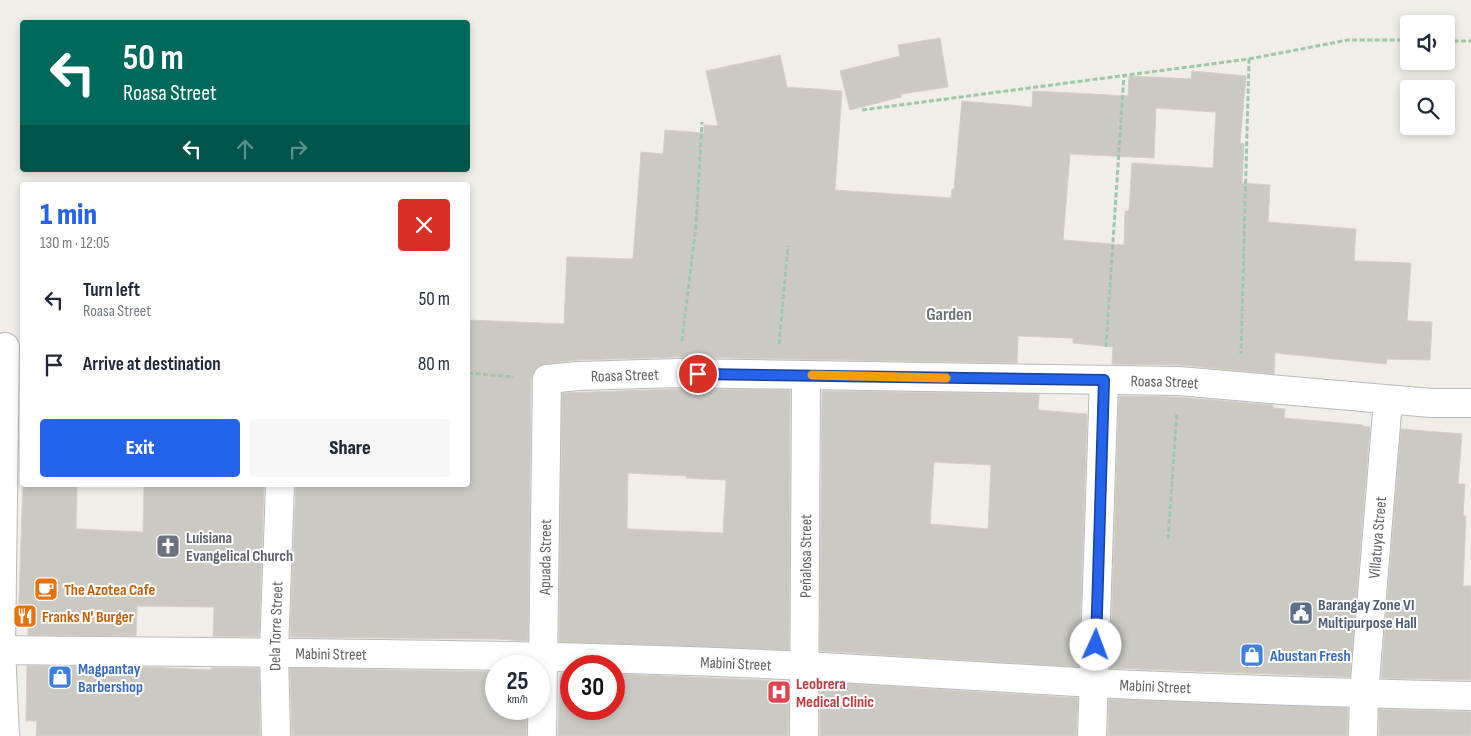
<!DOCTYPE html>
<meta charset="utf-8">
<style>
:root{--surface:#fff;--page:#f6f6f7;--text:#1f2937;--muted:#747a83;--accent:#2563eb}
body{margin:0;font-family:"Sofia Sans Condensed",sans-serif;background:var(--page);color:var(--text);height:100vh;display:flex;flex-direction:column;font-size:19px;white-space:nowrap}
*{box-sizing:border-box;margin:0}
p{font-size:16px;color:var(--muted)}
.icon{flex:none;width:28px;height:28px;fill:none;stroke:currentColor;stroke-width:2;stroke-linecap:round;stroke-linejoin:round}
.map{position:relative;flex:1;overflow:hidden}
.panel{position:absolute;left:20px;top:182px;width:450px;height:305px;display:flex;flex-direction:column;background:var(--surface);border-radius:5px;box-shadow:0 2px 8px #0003}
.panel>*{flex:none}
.hud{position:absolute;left:20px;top:20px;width:450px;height:152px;border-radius:5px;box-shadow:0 2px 8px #0003;background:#00695c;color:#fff;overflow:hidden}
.tools{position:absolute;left:1400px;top:15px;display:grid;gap:10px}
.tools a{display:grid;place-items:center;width:55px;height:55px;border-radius:5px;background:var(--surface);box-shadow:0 2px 8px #0003;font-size:25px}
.speed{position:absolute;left:485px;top:655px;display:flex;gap:10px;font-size:25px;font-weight:700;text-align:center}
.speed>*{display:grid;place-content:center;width:65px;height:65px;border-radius:50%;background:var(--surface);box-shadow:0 2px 8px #0003;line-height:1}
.speed small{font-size:12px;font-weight:400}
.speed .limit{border:8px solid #d22;background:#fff;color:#111}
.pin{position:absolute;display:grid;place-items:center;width:42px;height:42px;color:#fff;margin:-21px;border:2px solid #fff;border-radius:50%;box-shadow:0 1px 5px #0007}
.me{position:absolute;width:55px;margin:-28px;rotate:2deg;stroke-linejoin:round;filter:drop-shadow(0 0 4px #0008)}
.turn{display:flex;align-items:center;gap:18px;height:105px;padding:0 20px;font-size:22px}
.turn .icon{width:65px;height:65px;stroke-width:2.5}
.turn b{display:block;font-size:35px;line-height:42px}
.lanes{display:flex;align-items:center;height:48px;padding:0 20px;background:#0003;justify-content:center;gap:25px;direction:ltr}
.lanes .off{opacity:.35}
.round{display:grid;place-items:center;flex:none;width:52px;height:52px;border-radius:5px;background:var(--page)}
.overview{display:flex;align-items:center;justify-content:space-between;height:85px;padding:0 20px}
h1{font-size:30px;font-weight:800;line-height:38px;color:var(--accent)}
.cta{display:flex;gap:10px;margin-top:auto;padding:10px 20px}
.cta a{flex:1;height:58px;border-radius:5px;background:var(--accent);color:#fff;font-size:20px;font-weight:800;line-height:58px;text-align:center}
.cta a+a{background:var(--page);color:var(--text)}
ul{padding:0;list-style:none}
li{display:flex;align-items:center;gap:15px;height:65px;padding:0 20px}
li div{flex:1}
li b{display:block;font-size:19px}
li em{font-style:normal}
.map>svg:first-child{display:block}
.building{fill:#ccc9c3;stroke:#d5d0c4;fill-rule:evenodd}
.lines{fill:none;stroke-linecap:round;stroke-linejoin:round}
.minor-casing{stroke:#b6b9bd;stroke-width:30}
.path{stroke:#9bc9a8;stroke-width:3;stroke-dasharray:5 2.5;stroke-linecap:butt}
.minor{stroke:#fff;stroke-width:28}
.route-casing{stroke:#184099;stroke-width:12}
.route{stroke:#2563eb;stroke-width:9}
.slow{stroke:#f59e0b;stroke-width:9}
.labels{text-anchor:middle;stroke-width:4;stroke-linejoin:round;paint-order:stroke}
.street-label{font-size:16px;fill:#5e6267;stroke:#fff}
.worship-label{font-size:16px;font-weight:bold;fill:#5b616d;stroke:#fff;text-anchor:start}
.food-label{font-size:16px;font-weight:bold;fill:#c56008;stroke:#fff;text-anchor:start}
.service-label{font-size:16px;font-weight:bold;fill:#4e5e75;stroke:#fff;text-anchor:start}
.shop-label{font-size:16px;font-weight:bold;fill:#366cbe;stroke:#fff;text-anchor:start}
.health-label{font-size:16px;font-weight:bold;fill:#be3a42;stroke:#fff;text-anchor:start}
.neighbourhood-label{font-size:18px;font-weight:bold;fill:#6f7479;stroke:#fff}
</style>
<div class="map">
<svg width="1471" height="736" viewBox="0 0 1471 736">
<rect width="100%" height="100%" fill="#f0eee6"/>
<!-- building -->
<path class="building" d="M940,38L948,87L901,94V97L850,110L840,71L900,56L898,45Z
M780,55L787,87L842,91L835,190L951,198L952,189H954L962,101L1032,107L1033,91L1128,96L1129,76L1191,79L1192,71L1246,76L1240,143L1244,144L1242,183L1270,185L1268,222L1356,229L1354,261L1411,263L1407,321L1432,322L1430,360L1387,359L1386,364L1275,353L1274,374L1180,365L1112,364L1113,347L1073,343V338L1018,336L1017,363L678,357L577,360L545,364L539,366L534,371L531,379L528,641L496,639L290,637L296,485H468V320L564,324L567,257L633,259L641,152L663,154L665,130L704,133V125L718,126L706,71ZM1156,108L1216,112L1213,168L1132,163L1129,211H1125L1124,245L1063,240L1070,154L1154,158Z
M678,389L790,390L789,650L559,642L562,393ZM628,473L686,476V478L726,480L723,533L627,529Z
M822,391L1039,394L1038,410L1087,414L1079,667L820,651ZM934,462L991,465L988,529L930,524Z
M1119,396L1178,397L1273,405V408L1285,409L1284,418L1363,425V426L1370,427L1350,677L1110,668Z
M1401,429L1462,434L1458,484H1465L1463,516H1466L1463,586H1471V680L1381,678Z
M23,485H77L76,529L143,532L144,485H264L259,637L213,636L214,607L137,606L136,636L28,635V627L18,626Z
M27,666L146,667L211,670V668H259L260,736H36L37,721H26Z
M290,668L496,672V709H527L526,736H292Z
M560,673H571V709H614V674L789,681L788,736H558Z
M820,682L1078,698L1076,736H820Z
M1109,699L1348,708L1347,736H1108Z
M1379,709L1471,712V736H1379Z"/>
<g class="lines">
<!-- minor casing -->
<g class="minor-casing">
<g id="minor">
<path id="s1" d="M0,650C269,653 538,653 806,666C902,671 998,678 1094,683C1220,689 1345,693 1471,696"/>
<path d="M5,736L1,650L5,347"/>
<path id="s2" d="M276,736L274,652L280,485"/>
<path id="s3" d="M542,736L547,379L578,376L678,373L1179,381L1431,403H1471"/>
<path id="s4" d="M804,736L806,375"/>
<path d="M1092,736L1104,380"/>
<path id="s5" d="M1363,736L1364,693L1388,400"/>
</g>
</g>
<!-- path -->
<path class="path" d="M1446,41H1471
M1249,59L1348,40H1409
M862,110L1249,59L1241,354
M682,341L696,225L702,122
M779,344L788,246
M1106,347L1124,75
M468,373L514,377
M1168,539L1177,412"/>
<!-- minor -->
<use href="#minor" class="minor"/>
</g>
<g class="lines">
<!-- route casing -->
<g class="route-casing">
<path id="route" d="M698,374L1104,380L1096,645"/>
</g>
<!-- route -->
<use href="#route" class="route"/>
<!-- slow -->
<path class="slow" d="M812,375L946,378"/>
</g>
<!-- icons -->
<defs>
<g id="church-square" transform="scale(1.25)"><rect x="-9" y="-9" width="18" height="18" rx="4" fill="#6b7280" stroke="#fff"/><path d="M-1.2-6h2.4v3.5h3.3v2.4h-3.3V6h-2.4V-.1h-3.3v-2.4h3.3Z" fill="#fff"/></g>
<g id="cafe-square" transform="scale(1.25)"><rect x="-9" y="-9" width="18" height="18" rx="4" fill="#e8710a" stroke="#fff"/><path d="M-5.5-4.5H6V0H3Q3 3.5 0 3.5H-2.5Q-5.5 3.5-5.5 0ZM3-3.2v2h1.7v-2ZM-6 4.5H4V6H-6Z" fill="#fff"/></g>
<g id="civic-square" transform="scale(1.25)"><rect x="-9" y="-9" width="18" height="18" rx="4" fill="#5c6f8a" stroke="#fff"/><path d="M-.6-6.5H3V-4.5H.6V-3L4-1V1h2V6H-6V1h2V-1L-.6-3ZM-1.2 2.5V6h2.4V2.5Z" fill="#fff"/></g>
<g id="restaurant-square" transform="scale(1.25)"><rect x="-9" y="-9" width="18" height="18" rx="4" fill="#e8710a" stroke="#fff"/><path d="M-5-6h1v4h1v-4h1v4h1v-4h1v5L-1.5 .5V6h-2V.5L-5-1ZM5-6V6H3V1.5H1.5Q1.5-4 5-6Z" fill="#fff"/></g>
<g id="shop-square" transform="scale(1.25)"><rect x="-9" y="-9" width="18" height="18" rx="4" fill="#3f7fe0" stroke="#fff"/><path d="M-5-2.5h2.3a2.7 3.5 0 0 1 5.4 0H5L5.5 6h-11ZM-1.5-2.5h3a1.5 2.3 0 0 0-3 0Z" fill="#fff"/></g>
<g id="hospital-square" transform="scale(1.25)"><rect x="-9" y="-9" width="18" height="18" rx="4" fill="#e0444e" stroke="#fff"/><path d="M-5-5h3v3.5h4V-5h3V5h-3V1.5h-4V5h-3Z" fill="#fff"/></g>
</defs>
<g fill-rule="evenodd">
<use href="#church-square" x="168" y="546"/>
<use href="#cafe-square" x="46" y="589"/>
<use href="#civic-square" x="1301" y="613"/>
<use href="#restaurant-square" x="25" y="616"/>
<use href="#shop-square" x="1252" y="655"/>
<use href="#shop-square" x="60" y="677"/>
<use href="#hospital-square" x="779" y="692"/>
</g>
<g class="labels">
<!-- street labels -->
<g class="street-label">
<text dy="6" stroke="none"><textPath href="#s3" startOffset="435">Roasa Street</textPath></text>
<text dy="6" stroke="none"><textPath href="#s3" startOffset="975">Roasa Street</textPath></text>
<text dy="6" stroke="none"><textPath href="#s5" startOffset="199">Villatuya Street</textPath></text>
<text dy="6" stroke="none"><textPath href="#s4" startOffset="180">Peñalosa Street</textPath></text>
<text dy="6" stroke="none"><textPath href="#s3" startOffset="179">Apuada Street</textPath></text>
<text dy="6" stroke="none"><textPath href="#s2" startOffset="110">Dela Torre Street</textPath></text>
<text dy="6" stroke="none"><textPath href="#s1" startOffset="331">Mabini Street</textPath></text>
<text dy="6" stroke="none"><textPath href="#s1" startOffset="736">Mabini Street</textPath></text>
<text dy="6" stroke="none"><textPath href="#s1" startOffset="1156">Mabini Street</textPath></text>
</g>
<!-- worship labels -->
<g class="worship-label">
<text x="186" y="543">Luisiana<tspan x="186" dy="18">Evangelical Church</tspan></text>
</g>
<!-- food labels -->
<g class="food-label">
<text x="64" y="595">The Azotea Cafe</text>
<text x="42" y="622">Franks N' Burger</text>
</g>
<!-- service labels -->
<g class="service-label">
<text x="1318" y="610">Barangay Zone VI<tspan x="1318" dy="18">Multipurpose Hall</tspan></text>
</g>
<!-- shop labels -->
<g class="shop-label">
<text x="1270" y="661">Abustan Fresh</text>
<text x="78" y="674">Magpantay<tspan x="78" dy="18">Barbershop</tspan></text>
</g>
<!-- health labels -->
<g class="health-label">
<text x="796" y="689">Leobrera<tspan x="796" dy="18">Medical Clinic</tspan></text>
</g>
<!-- neighbourhood labels -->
<g class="neighbourhood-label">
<text x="949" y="320">Garden</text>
</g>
</g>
</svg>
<div class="tools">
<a><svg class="icon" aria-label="sound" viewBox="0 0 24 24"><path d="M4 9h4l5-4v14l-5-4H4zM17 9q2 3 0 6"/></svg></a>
<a><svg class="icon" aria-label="search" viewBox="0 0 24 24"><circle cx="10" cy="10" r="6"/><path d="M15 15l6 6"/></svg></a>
</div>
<div class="speed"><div>25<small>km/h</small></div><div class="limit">30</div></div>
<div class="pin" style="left:698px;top:374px;background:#d93025"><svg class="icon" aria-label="arrive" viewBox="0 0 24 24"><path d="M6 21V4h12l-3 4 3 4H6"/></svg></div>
<svg class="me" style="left:1096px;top:645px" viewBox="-20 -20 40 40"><circle r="19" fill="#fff"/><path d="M0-13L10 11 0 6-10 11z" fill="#2563eb"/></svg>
<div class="hud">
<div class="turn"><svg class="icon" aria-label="left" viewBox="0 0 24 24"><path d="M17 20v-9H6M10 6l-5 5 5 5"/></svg><div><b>50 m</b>Roasa Street</div></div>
<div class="lanes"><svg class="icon" aria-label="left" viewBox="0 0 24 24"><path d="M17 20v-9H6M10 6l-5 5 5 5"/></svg><svg class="icon off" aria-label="ahead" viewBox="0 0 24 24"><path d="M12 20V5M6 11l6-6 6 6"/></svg><svg class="icon off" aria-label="right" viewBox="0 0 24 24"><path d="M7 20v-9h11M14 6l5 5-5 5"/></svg></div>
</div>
<section class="panel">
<div class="overview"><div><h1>1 min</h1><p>130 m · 12:05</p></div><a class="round" style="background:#d93025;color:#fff"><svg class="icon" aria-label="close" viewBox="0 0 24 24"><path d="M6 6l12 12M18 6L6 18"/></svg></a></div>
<ul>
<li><svg class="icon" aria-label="left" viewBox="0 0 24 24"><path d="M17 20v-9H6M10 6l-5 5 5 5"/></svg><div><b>Turn left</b><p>Roasa Street</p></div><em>50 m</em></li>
<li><svg class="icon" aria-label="arrive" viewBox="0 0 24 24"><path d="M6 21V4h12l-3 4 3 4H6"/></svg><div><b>Arrive at destination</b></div><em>80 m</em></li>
</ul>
<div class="cta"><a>Exit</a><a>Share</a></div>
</section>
</div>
